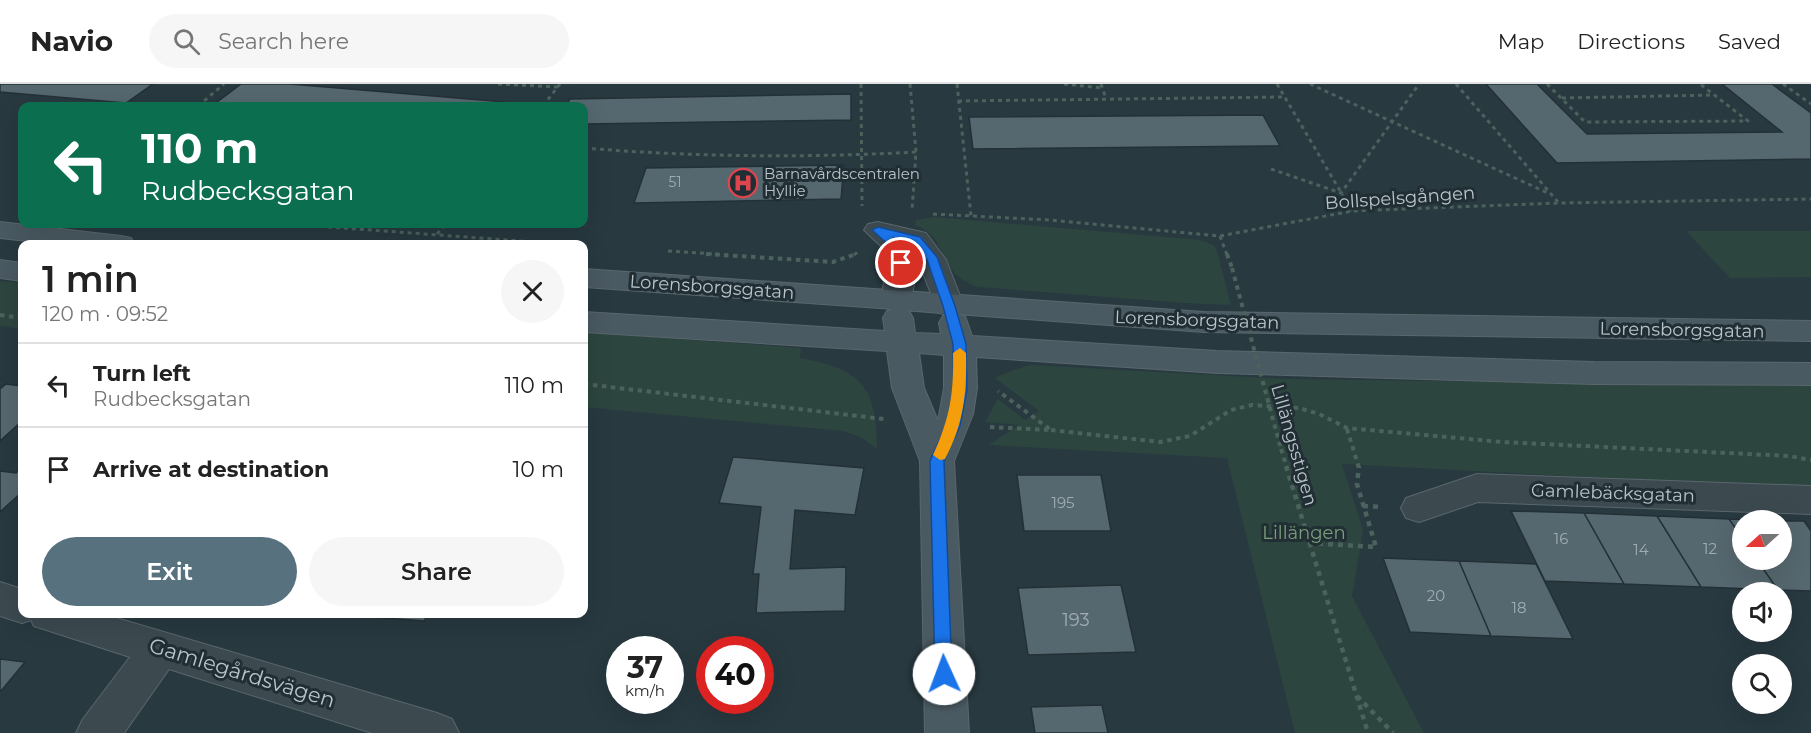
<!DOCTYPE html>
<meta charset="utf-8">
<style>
:root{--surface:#fff;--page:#f6f6f6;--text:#222;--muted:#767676;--line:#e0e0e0;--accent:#57717f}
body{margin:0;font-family:Montserrat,sans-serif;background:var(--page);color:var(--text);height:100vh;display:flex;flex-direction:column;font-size:22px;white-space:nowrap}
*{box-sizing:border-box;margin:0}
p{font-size:20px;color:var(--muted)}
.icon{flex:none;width:33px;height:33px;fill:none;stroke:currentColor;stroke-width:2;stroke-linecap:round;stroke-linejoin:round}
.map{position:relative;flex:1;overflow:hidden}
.drawer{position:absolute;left:18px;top:156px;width:570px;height:378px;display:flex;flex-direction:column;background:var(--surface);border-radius:12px;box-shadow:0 6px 24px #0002}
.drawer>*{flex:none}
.hud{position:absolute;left:18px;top:18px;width:570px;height:126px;border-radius:12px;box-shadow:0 6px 24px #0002;background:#0b6e4f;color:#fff;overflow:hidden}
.needle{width:39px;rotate:249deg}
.buttons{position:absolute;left:1732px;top:426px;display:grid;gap:12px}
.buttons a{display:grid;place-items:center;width:60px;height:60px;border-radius:50%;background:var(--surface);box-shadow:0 6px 24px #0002;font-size:30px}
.speed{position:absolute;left:606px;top:552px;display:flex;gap:12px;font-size:30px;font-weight:700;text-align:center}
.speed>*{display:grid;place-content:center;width:78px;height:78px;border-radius:50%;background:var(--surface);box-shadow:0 6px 24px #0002;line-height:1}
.speed small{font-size:15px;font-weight:400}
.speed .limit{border:9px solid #d22;background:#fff;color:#111}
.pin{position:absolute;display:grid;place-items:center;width:51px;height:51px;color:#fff;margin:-26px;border:3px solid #fff;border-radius:50%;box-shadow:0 2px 6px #0007}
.me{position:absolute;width:66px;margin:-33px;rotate:358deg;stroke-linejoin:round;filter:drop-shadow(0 0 4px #0008)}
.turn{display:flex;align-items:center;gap:21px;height:126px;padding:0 24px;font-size:27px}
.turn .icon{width:78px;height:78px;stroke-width:2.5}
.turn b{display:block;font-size:42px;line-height:51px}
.round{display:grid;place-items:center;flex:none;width:63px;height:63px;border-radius:32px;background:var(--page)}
.overview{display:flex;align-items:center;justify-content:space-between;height:102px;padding:0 24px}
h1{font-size:36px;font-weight:600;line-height:45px}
.primary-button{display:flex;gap:12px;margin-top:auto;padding:12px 24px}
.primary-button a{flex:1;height:69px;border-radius:36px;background:var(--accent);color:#fff;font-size:24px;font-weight:600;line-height:69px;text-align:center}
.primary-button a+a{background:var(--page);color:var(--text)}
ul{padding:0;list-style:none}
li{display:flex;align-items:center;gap:18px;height:84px;padding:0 24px;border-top:2px solid var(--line)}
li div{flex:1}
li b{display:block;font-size:22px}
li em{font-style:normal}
header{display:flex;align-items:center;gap:36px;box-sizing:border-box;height:84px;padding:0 30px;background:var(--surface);border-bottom:2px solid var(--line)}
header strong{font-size:28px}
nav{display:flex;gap:33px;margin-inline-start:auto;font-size:21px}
.search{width:420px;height:54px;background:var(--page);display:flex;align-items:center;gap:15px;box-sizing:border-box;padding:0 21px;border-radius:33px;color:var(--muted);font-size:22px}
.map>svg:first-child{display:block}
.green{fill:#2d453f}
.building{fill:#56686f;stroke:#233137;stroke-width:1.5}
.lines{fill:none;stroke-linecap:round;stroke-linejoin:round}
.street-casing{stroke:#5a676d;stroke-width:2}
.secondary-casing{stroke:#5a676d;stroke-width:2}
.path-far2{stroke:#4c625d;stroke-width:3;stroke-dasharray:4 4;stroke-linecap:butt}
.path-far1{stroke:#4c625d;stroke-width:4;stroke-dasharray:4.5 4.5;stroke-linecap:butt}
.path{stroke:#4c625d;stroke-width:4.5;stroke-dasharray:5 5;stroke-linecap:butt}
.street{fill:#3c4a50;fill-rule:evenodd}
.secondary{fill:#4a5a62;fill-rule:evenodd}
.path-bridge{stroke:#4c625d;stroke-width:4;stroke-dasharray:4.5 4.5;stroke-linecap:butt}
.route{fill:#1a73e8;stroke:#114b97;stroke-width:1.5}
.slow{fill:#f59e0b}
.labels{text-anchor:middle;stroke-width:6;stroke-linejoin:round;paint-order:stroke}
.far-number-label{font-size:14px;fill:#a0adb3}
.far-poi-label{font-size:15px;fill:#b9c4ca;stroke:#212f35;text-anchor:start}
.number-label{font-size:15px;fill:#a0adb3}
.street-label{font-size:18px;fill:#b9c4ca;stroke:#212f35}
.park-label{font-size:18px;fill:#7a9e79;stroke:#212f35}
.near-number-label{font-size:18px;fill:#a0adb3}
.near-street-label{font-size:21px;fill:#b9c4ca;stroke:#212f35}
</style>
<header>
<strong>Navio</strong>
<div class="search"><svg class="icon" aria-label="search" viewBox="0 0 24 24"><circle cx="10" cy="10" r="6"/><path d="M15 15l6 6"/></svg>Search here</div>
<nav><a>Map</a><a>Directions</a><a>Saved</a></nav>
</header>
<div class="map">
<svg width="1811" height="649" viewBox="0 0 1811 649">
<rect width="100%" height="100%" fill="#283940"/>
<!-- green -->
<path class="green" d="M934,133L1200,156L1213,161L1217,167L1231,221L1185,219L978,203C934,188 952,155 915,141L916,136Z
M1686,147H1811V193L1730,194Z
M0,197L22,199V245L0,242Z
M584,248L801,264L800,274C861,285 877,302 877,365L862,354L843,347L584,323Z
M1031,281L1285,295L1811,302V405L1342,380L1363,446L1352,512L1424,649H1295L1227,374L989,361L1019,341L985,338L998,315L1025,336L1039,327L995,294L1013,286Z"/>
<!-- building -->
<path class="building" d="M0,0H153L126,19L0,8Z
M241,0H290L505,18L501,22H212Z
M1486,0H1537L1587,50L1782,48L1722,0H1772L1811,29V75L1557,79Z
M851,10V36L584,40V22H566L570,15Z
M1263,31L1280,62L973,65L969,33Z
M844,81L841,115L634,119L646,84Z
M6,300L22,302V337L0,357V305Z
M733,373L864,384L855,431L795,426L790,485L846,483L845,527L756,529L759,490H753L761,423L719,419Z
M22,383V408L0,428V387L16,389Z
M1017,391H1101L1111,447H1024Z
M1511,427L1584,429L1624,500L1545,497Z
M1584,429L1657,432L1701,503L1624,500Z
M1657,432L1729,435L1743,455V476H1757L1778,506L1701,503Z
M1729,435L1780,436H1743V455Z
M1782,437H1804L1811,447V507L1778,506L1757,476H1782Z
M1383,474L1459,477L1491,552L1410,548Z
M1459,477L1536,480L1573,555L1491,552Z
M1121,501L1136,568L1028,571L1018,504Z
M375,530H428L424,537L373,533Z
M0,575L25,578L1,607H0Z
M1102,621L1108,649H1035L1031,623Z"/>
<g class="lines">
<!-- street casing -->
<g class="street-casing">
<path id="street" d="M878,138L926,149L946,176L964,222L959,229L949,231L939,229L918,177L913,169C917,185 915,210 906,224L896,226L886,224L881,217L887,179L884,165L864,146L868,140Z
M1477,390L1811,402V430L1478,418L1419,438L1406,434L1401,424L1406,414Z
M0,498L22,505V530H103L437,629L452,635L459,649H372L169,585L124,649H76L83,635L130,573L34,542L31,536L22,539L0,532Z"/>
</g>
<!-- secondary casing -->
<g class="secondary-casing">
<path id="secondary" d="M0,138L121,152L131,154L135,160H54L0,154Z
M0,176L22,179V197L0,194Z
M584,185L1204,228L1811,237V257L1204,248L956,230L965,232L972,252L1217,267L1594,278L1811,279V301L1594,300L1217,289L976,273L977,304L973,330L954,377L969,649H925L920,377L892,304L887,267L584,248V228L885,247L883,234L887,227L894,225L584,203ZM904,226L953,230L943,232L939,239L941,250L915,249L913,234L909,227ZM919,269L944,271V304L938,337L924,304Z"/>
</g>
<!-- path-far2 -->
<path class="path-far2" d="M498,0L558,3
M861,0L862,122
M910,0L916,68L912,126
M957,0L971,132
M1064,0L1102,4
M1101,0L1106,15
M1277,0L1352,127
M1310,0L1550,110
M1456,0L1558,118
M1547,0L1585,38L1748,37L1700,0
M1783,0L1811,20
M1562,14L1714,11
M958,17L1284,13
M198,22L224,0
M543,22L560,0
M584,64C694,73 806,74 916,68
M1271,85L1341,109L1419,0
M933,130L1049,136L1220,152L1352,127L1558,119L1811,115
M288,140L562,160
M437,150L446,140
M1220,152L1227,171
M668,167L729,171
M854,171L859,167"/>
<!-- path-far1 -->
<path class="path-far1" d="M706,170L833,178L856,170
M1227,170L1232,184
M0,231L22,234
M584,300L884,335
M990,343L1051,346L998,307
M1347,345L1359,384
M1051,346L1160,358L1190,352L1231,326L1252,321L1299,324L1319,330L1347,344L1502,358L1789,372L1811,376
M1281,365L1287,384"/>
<!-- path -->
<path class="path" d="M1286,382L1368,649
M1363,422L1383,423
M1308,459L1376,463L1357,400L1359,382
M1357,612L1393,649"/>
<!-- street -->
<use href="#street" class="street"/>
<!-- secondary -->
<use href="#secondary" class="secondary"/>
<!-- path-bridge -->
<path class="path-bridge" d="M1232,184L1281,365"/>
</g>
<!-- route -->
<path class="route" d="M878,143L920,153L937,173L955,222L966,260L967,306L960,342L944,377L952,590L950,596L944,598L938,596L935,590L930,377L946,342L954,306L953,260L943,222L927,176L912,158L894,154L902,162L907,179L905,181H897L891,163L872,146Z"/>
<!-- slow -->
<path class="slow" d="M960,264L966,269C967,307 964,340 945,375L940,376L933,371C950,334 954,309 953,269Z"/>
<!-- icons -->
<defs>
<g id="hospital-ring" transform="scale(1.5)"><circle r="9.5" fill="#212f35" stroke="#e0444e" stroke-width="1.5"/><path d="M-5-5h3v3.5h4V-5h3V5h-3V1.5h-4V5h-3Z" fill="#e0444e"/></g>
</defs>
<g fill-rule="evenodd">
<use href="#hospital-ring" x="743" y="99"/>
</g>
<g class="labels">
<!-- far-number labels -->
<g class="far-number-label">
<text x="675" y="103">51</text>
</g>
<!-- far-poi labels -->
<g class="far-poi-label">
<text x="764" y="95">Barnavårdscentralen<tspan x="764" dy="17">Hyllie</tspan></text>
</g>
<!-- number labels -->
<g class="number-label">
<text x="1063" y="424">195</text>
<text x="1561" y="460">16</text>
<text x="1710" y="470">12</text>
<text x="1641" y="471">14</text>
<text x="1436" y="517">20</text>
<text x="1519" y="529">18</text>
</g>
<!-- street labels -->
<g class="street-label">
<text transform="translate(1400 114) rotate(-4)" y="6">Bollspelsgången</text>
<text transform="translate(712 203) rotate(4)" y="6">Lorensborgsgatan</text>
<text transform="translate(1197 236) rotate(2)" y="6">Lorensborgsgatan</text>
<text transform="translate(1682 246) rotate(1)" y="6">Lorensborgsgatan</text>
<text transform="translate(1294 361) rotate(74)" y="6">Lillängsstigen</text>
<text transform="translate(1613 409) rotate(2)" y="6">Gamlebäcksgatan</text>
</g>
<!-- park labels -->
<g class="park-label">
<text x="1304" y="455">Lillängen</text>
</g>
<!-- near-number labels -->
<g class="near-number-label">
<text x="1076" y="542">193</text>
</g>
<!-- near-street labels -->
<g class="near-street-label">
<text transform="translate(242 589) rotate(17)" y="7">Gamlegårdsvägen</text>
</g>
</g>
</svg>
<div class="buttons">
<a><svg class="needle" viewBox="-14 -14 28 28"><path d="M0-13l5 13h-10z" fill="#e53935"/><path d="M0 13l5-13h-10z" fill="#767676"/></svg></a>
<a><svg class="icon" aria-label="sound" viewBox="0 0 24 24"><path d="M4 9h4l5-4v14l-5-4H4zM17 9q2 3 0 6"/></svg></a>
<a><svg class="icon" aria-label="search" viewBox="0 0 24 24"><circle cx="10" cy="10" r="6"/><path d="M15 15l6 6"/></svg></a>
</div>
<div class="speed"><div>37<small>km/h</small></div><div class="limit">40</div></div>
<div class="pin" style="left:901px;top:179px;background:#d93025"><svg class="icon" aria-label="arrive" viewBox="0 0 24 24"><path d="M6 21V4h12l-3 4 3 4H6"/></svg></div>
<svg class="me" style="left:944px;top:590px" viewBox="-20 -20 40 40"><circle r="19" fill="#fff"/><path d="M0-13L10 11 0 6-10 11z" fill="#1a73e8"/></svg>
<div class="hud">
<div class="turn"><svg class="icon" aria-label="left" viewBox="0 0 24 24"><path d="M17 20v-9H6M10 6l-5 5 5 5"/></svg><div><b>110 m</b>Rudbecksgatan</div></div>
</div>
<section class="drawer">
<div class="overview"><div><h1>1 min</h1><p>120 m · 09:52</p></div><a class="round"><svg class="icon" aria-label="close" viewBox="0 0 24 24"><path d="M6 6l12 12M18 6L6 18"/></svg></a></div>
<ul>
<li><svg class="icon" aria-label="left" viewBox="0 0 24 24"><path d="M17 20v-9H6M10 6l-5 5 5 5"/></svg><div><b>Turn left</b><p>Rudbecksgatan</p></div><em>110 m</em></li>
<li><svg class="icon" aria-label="arrive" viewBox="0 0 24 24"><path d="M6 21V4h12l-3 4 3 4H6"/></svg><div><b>Arrive at destination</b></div><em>10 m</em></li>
</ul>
<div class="primary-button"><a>Exit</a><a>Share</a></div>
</section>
</div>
